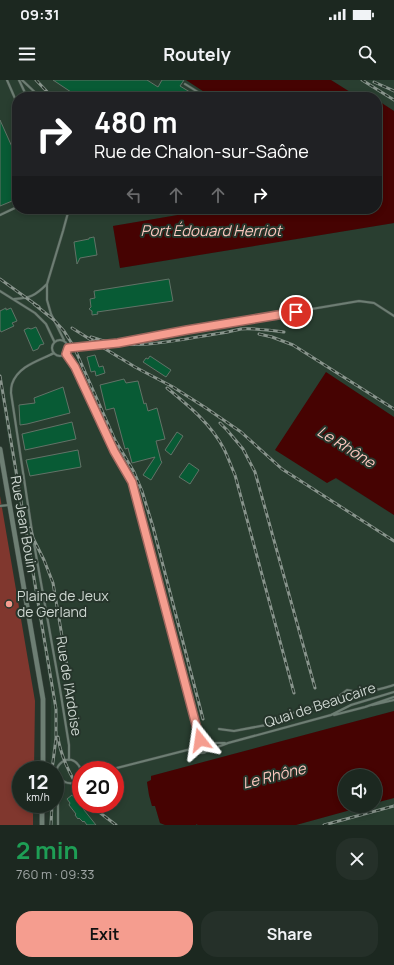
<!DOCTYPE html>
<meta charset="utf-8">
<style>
:root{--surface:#1c2820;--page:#253029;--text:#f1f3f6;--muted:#a0a6a5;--line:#3a443e;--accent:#f59d8f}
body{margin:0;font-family:Manrope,sans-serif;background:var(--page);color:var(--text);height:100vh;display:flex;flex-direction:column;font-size:15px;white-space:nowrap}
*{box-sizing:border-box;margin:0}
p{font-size:13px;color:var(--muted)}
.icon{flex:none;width:22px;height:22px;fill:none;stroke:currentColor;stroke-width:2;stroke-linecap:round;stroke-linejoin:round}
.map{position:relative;height:745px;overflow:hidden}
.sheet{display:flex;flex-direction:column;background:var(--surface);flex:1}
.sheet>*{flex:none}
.banner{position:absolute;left:12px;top:12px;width:370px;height:122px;border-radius:16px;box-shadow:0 2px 6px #0003,0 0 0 1px var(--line);background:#202124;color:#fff;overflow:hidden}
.tools{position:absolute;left:338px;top:689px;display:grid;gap:8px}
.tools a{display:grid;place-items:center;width:44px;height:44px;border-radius:50%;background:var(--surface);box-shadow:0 2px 6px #0003,0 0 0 1px var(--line);font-size:20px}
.speed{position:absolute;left:12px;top:681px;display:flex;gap:8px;font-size:20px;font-weight:700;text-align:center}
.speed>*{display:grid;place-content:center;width:52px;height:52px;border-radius:50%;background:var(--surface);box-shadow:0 2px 6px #0003,0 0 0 1px var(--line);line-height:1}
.speed small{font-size:10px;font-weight:400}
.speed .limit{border:6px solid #d22;background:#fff;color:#111}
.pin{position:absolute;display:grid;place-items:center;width:34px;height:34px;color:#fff;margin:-17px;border:2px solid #fff;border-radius:50%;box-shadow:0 1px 4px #0007}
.me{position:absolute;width:44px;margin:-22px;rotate:345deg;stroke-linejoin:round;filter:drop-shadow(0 0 3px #0008)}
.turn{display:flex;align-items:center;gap:14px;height:84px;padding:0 16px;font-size:18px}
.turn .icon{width:52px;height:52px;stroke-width:2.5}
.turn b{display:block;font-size:28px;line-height:34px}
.lanes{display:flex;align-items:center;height:38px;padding:0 16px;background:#0003;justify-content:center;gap:20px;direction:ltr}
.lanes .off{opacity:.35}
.round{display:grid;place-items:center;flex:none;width:42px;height:42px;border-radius:16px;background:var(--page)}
.overview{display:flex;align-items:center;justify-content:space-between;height:68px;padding:0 16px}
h1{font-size:24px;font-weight:700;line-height:30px;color:#1e9e55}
.button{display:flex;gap:8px;margin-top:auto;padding:8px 16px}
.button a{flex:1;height:46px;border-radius:16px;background:var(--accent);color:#111;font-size:16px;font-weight:700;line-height:46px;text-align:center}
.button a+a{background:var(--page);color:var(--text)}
.status{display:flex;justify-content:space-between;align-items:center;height:28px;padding:0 20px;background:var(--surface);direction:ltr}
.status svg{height:11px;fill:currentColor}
header{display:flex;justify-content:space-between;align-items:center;height:52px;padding:0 16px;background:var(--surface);font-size:18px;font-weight:700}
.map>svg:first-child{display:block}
.built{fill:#293e30;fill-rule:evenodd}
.green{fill:#80372e}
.water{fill:#460302}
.building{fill:#085b35;stroke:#627267}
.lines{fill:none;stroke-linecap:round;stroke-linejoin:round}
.service-casing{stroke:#445049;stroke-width:3}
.minor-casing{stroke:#445049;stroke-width:5.5}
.service{stroke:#6d7e73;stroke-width:2}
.minor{stroke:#6d7e73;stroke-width:4.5}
.rail-casing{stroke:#88948c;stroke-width:3}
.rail{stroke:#26352b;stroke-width:1.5;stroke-dasharray:4.5;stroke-linecap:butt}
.route-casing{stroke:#9f665d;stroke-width:10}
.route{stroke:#f59d8f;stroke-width:7}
.poi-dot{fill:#f59d8f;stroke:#26352b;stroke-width:1.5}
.labels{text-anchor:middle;stroke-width:4;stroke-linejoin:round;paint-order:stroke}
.street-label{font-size:14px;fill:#ced7d1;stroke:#26352b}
.poi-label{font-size:14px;fill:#ced7d1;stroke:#26352b;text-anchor:start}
.water-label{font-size:15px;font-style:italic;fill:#fcc8bf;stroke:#26352b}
</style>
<div class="status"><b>09:31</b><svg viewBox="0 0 49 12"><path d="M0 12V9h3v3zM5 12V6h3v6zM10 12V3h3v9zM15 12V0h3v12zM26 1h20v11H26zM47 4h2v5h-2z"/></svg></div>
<header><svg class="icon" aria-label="menu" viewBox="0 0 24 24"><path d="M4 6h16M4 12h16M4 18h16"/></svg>Routely<svg class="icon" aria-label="search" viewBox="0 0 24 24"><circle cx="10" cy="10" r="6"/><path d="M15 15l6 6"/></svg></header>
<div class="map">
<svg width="394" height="745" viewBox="0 0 394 745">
<rect width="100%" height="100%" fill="#26352b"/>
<!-- built -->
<path class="built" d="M0,0H186L212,17H17V129H213L113,146L120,188L394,143V337L335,398L394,435V631L151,696L152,700L147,702L149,715L152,726L155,725L160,743L165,745H49V724H55V690H50L51,614L0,311ZM81,690H115V724H81Z
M331,0H394V31L377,20V17H372L366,13L362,17H358Z
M394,718V745H296L365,726H375V723Z"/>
<!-- green -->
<path class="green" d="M0,416L35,621L34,690H21V724H33V745H0Z"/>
<!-- water -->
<path class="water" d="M186,0H331L358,17H212Z
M377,20L394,31V143L120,188L113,146L213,129H377Z
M326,292L394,337V435L336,398L327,403L275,370Z
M394,631V718L375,723V696H345V726H365L296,745H198L196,744V745H165L160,743L155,726H152L149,715L147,702L151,700V696Z"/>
<!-- building -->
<path class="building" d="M53,0H147L158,7L162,0H184L180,6L198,17H68L71,12Z
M0,40L17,78V119L0,126Z
M94,157L97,175L80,178L77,184L74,162L89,159V158Z
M169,199L173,221L97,232L98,234L92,235V231L89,229L91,227L90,219L95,218L94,211Z
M6,228V230L11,228L17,241L12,243L14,246L1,252L0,250V231Z
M36,247L44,264L40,265L38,269L33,271L24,250L28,248L31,249Z
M95,275L99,287L103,286L105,293L96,296L95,291L91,292L87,277Z
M150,276L171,290L166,297L143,282L146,278L148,279Z
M124,299L126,303L138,301L144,324L146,323L148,331L157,328L165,359L156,361L161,381L162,382L151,400L143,395L155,377L132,383L128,368L125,369L114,328L106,330L100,305Z
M63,307L70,333L27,344L20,345L19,325L35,323L34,318Z
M72,342L76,359L25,370L22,354Z
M177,352L183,356L171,375L165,370Z
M78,370L81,387L30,396L26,380Z
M189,383L199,390L190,404L179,397Z
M72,715L96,745H87L84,741L83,742L79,738L78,739L75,735L76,734L69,725L70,723L67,719Z"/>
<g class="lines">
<!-- service casing -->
<g class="service-casing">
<path id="service" d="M7,0L17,23
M19,0L27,17
M22,0L40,17
M185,4L206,17
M0,135L17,127
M0,211L35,233L46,244L54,261
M14,219C30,218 35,216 47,204
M52 268a8 8 0 1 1 16 0a8 8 0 1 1-16 0Z
M64,260L51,234L47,220V204L63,151L69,129
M68,268L118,263L187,250L359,221L374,223L394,236
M54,273C38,281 18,286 12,304C11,307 11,310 11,313L33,458L60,609L69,665V680
M66,274L75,287L114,371L132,402L200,660
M0,426L9,425
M372,625L394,620
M334,635L365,627L394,617
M219,649L234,651L266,645L290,634L334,620L347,610C365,614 377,610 394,605
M195 666a7 7 0 1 1 14 0a7 7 0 1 1-14 0Z
M208,663H225
M207,671L228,663L331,635L351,625L394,612
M109,690L195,668
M81,691C79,682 70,676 62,682C44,696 78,716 81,692
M58,745V713L64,702"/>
</g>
<!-- minor casing -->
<g class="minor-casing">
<path id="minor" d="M0,369L43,619V690
M42,745V724"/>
</g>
<!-- service -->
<use href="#service" class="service"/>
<!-- minor -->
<use href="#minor" class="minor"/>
<!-- rail casing -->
<g class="rail-casing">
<path id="rail" d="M36,0L52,17
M362,0L394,20
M374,2L394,11
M0,199L39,227
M34,224L54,240L64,251L74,267L115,360L134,392L142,411L153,447L203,639
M72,248L107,270L135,287L173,307L206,328L241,352L282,389L394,461
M259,254L272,257L293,265L394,329
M91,257C134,273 179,259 222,253C229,252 235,250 241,249C255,248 269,250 284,252
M0,296L56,629V658L52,690
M167,308C189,326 211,344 224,369C228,377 231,386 235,395L294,613
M220,343L227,350L243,369L255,392L315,608
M30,448L33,458L44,480L53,503L67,586
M58,657C60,674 71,698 81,711
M91,724L99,732L116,745
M51,745L52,724
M324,745L394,726"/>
</g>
<!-- rail -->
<use href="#rail" class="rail"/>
</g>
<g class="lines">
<!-- route casing -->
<g class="route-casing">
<path id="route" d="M200,660L132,402L114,371L75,287L66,274L68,268L118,263L187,250L296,232"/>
</g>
<!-- route -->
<use href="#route" class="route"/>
</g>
<!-- markers -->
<circle class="poi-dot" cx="9" cy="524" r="4"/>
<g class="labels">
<!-- street labels -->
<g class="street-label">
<text transform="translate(24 444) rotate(80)" y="5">Rue Jean Bouin</text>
<text transform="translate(69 606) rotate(81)" y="5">Rue de l'Ardoise</text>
<text transform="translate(320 625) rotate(-18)" y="5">Quai de Beaucaire</text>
</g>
<!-- poi labels -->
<g class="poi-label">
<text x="17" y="521">Plaine de Jeux<tspan x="17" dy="16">de Gerland</tspan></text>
</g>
<!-- water labels -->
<g class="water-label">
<text x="211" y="156">Port Édouard Herriot</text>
<text transform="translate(346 367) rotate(32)" y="5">Le Rhône</text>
<text transform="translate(274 696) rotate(-14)" y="5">Le Rhône</text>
</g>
</g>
</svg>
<div class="tools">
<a><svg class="icon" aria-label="sound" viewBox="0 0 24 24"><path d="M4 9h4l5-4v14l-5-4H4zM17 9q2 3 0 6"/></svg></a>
</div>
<div class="speed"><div>12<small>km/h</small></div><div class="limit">20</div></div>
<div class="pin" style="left:296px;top:232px;background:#d93025"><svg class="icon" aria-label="arrive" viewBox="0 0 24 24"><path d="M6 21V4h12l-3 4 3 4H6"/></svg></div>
<svg class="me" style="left:200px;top:660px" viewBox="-20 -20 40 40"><path d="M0-17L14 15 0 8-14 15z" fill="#f59d8f" stroke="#fff" stroke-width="4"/></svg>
<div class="banner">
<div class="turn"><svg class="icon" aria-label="right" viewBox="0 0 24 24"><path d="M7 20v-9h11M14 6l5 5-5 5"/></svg><div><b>480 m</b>Rue de Chalon-sur-Saône</div></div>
<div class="lanes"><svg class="icon off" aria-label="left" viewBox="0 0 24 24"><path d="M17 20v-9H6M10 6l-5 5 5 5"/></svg><svg class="icon off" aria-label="ahead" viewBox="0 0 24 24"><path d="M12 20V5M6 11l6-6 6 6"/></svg><svg class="icon off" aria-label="ahead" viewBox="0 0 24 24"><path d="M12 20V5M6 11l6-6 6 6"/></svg><svg class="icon" aria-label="right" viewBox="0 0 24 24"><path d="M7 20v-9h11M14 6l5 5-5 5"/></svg></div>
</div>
</div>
<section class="sheet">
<div class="overview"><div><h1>2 min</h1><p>760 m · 09:33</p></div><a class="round"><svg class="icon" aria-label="close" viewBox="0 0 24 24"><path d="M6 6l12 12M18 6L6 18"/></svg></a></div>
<div class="button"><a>Exit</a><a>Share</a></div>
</section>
